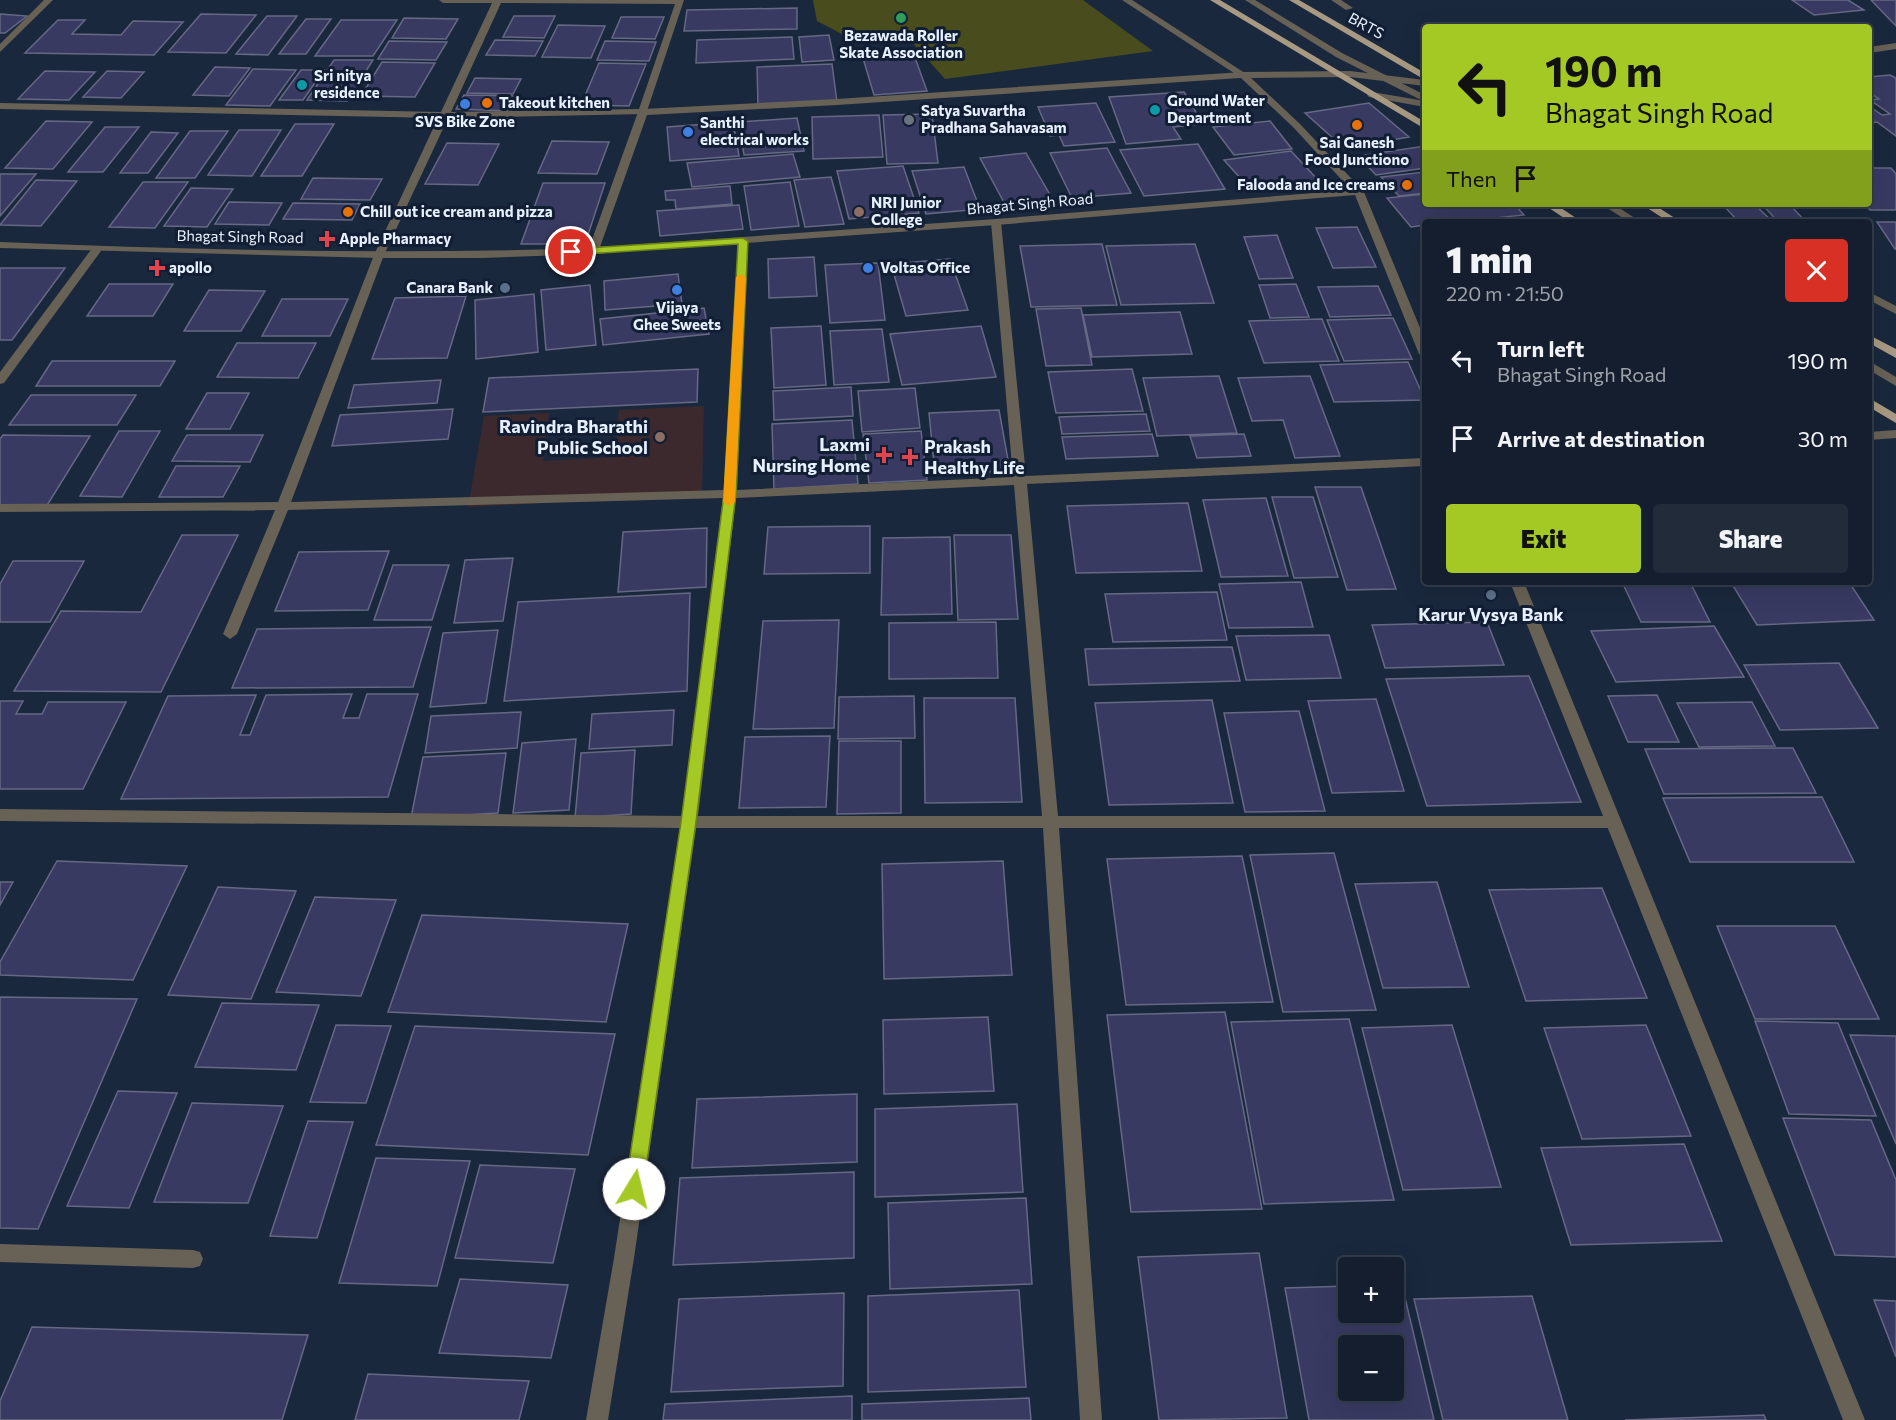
<!DOCTYPE html>
<meta charset="utf-8">
<style>
:root{--surface:#141e2e;--page:#212b3a;--text:#f1f3f6;--muted:#9da2aa;--line:#333c4a;--accent:#a4c824}
body{margin:0;font-family:Commissioner,sans-serif;background:var(--page);color:var(--text);height:100vh;display:flex;flex-direction:column;font-size:22px;white-space:nowrap}
*{box-sizing:border-box;margin:0}
p{font-size:20px;color:var(--muted)}
.icon{flex:none;width:33px;height:33px;fill:none;stroke:currentColor;stroke-width:2;stroke-linecap:round;stroke-linejoin:round}
.map{position:relative;flex:1;overflow:hidden}
.sheet{position:absolute;left:1422px;top:219px;width:450px;height:366px;display:flex;flex-direction:column;background:var(--surface);border-radius:6px;box-shadow:0 6px 24px #0002,0 0 0 2px var(--line)}
.sheet>*{flex:none}
.top-card{position:absolute;left:1422px;top:24px;width:450px;height:183px;border-radius:6px;box-shadow:0 6px 24px #0002,0 0 0 2px var(--line);background:#a4c824;color:#111;overflow:hidden}
.controls{position:absolute;left:1338px;top:1257px;display:grid;gap:12px}
.controls a{display:grid;place-items:center;width:66px;height:66px;border-radius:6px;background:var(--surface);box-shadow:0 6px 24px #0002,0 0 0 2px var(--line);font-size:30px}
.pin{position:absolute;display:grid;place-items:center;width:51px;height:51px;color:#fff;margin:-26px;border:3px solid #fff;border-radius:50%;box-shadow:0 2px 6px #0007}
.me{position:absolute;width:66px;margin:-33px;rotate:9deg;stroke-linejoin:round;filter:drop-shadow(0 0 4px #0008)}
.turn{display:flex;align-items:center;gap:21px;height:126px;padding:0 24px;font-size:27px}
.turn .icon{width:78px;height:78px;stroke-width:2.5}
.turn b{display:block;font-size:42px;line-height:51px}
.then{display:flex;align-items:center;height:57px;padding:0 24px;background:#0003;gap:12px;font-size:22px}
.round{display:grid;place-items:center;flex:none;width:63px;height:63px;border-radius:6px;background:var(--page)}
.head{display:flex;align-items:center;justify-content:space-between;height:102px;padding:0 24px}
h1{font-size:36px;font-weight:800;line-height:45px}
.primary-button{display:flex;gap:12px;margin-top:auto;padding:12px 24px}
.primary-button a{flex:1;height:69px;border-radius:6px;background:var(--accent);color:#111;font-size:24px;font-weight:800;line-height:69px;text-align:center}
.primary-button a+a{background:var(--page);color:var(--text)}
ul{padding:0;list-style:none}
li{display:flex;align-items:center;gap:18px;height:78px;padding:0 24px}
li div{flex:1}
li b{display:block;font-size:22px}
li em{font-style:normal}
.map>svg:first-child{display:block}
.commercial{fill:#3c292e}
.green{fill:#494c1d}
.building{fill:#383a62;stroke:#666884;stroke-width:1.5;fill-rule:evenodd}
.lines{fill:none;stroke-linecap:round;stroke-linejoin:round}
.service{fill:#686155;fill-rule:evenodd}
.minor{fill:#686155;fill-rule:evenodd}
.tertiary{fill:#686155;fill-rule:evenodd}
.primary{fill:#a89982;fill-rule:evenodd}
.route{fill:#a4c824;stroke:#6b8217;stroke-width:1.5}
.slow{fill:#f59e0b}
.leisure-dot{fill:#2e9e5b;stroke:#111e33;stroke-width:2}
.culture-dot{fill:#0f9aa8;stroke:#111e33;stroke-width:2}
.food-dot{fill:#e8710a;stroke:#111e33;stroke-width:2}
.shop-dot{fill:#3f7fe0;stroke:#111e33;stroke-width:2}
.worship-dot{fill:#6b7280;stroke:#111e33;stroke-width:2}
.education-dot{fill:#8d6e63;stroke:#111e33;stroke-width:2}
.health-dot{fill:#e0444e;stroke:#111e33;stroke-width:2}
.service-dot{fill:#5c6f8a;stroke:#111e33;stroke-width:2}
.labels{text-anchor:middle;stroke-width:6;stroke-linejoin:round;paint-order:stroke}
.far-street-label{font-size:15px;fill:#e7f0fe;stroke:#111e33}
.far-poi-label{font-size:15px;font-weight:bold;fill:#e7f0fe;stroke:#111e33;text-anchor:start}
.poi-label{font-size:18px;font-weight:bold;fill:#e7f0fe;stroke:#111e33;text-anchor:end}
</style>
<div class="map">
<svg width="1896" height="1420" viewBox="0 0 1896 1420">
<rect width="100%" height="100%" fill="#1a283d"/>
<!-- commercial -->
<path class="commercial" d="M704,406L702,495L468,507L484,416L549,413L543,461L615,457L619,410Z"/>
<!-- green -->
<path class="green" d="M813,0H1083L1153,51L945,79L912,42L859,43L817,21Z"/>
<!-- building -->
<path class="building" d="M1792,0H1848L1864,10L1814,15Z
M1871,0H1896V26Z
M797,8V29L684,31L687,10Z
M0,14L27,16L5,33H0Z
M201,14L256,15L226,53L168,52Z
M267,16H297L268,55L236,54Z
M514,16H555L544,38L503,37Z
M621,17H664L655,39L612,38Z
M404,18L458,19L446,39L392,38Z
M306,19H331L306,54H279Z
M58,20H85L72,34L121,35L133,21L183,22L154,55L25,53Z
M341,20H397L373,56H315Z
M558,25L605,26L591,58L542,57Z
M829,35L834,60L802,62L799,37Z
M792,37L794,59L696,63L697,40Z
M495,40L543,41L535,56L486,55Z
M389,41L447,42L436,60L378,59Z
M605,41L656,42L649,61L597,60Z
M913,52L927,91L874,95L862,55Z
M334,60H373L347,101L307,100Z
M382,62L435,63L415,97L361,96Z
M599,63L646,64L629,106L581,105Z
M832,64L837,102L758,106L757,67Z
M215,67L250,68L229,96L193,95Z
M253,69L296,70L270,106L226,105Z
M301,70H324L303,100H279Z
M45,71L95,72L69,100L18,99Z
M107,71L144,72L121,98L83,97Z
M1890,75L1896,78V136L1877,122L1869,123V106L1882,115L1890,114L1870,100L1879,99L1869,92V77Z
M475,78L521,79L513,94L467,93Z
M1184,92L1203,124L1173,127L1181,139L1126,144L1109,97Z
M464,95L518,96L511,111L456,109Z
M1096,103L1115,142L1064,146L1059,135L1050,136L1038,107Z
M1369,103L1409,137L1344,148L1305,113Z
M932,114L938,163L887,164L883,115Z
M879,115L883,157L813,159L812,117Z
M797,118L804,151L744,155L739,122Z
M46,121L92,122L53,169L5,168Z
M1270,121L1292,149L1234,155L1213,127Z
M733,122L739,156L670,161L667,127Z
M295,124H334L302,176H261Z
M105,127H139L103,172H68Z
M239,130H281L252,176L208,175Z
M190,131H228L195,178H156Z
M151,132L178,133L148,173H120Z
M552,141L609,142L597,174L538,173Z
M447,143L499,144L478,185L425,184Z
M1198,144L1225,189L1144,196L1120,150Z
M1425,146V168L1376,175L1358,156Z
M1107,148L1131,193L1072,198L1050,153Z
M1291,151L1318,180L1250,189L1224,160Z
M1026,153L1053,200L1006,206L980,158Z
M793,154L800,177L692,187L687,163Z
M903,166L919,213L849,219L837,171Z
M964,167L980,209L926,214L912,171Z
M1869,168H1891L1896,174V210H1870L1865,204H1869Z
M1425,172V193L1399,196L1381,177Z
M0,174H36L0,216Z
M831,177L844,224L805,227L794,180Z
M313,178L382,179L370,200L301,199Z
M36,180L77,181L41,226L0,225Z
M143,182H188L155,228L109,227Z
M790,182L799,226L751,230L744,186Z
M543,183H605L585,244H521Z
M730,186L732,204L676,209L675,200H666L665,191Z
M191,188L233,189L207,227L164,226Z
M1425,194V204H1514L1524,215L1457,222H1425V225L1411,227L1387,198Z
M229,202L282,203L269,225L215,224Z
M293,203L360,204L352,220L283,219Z
M1722,204H1754L1773,222H1739Z
M1762,204H1789L1806,222H1778Z
M739,205L743,229L660,236L657,211Z
M1877,222H1896V249H1895Z
M1357,227L1376,267L1333,268L1316,228Z
M1277,235L1293,278L1259,279L1244,237Z
M1102,244L1117,305L1031,307L1020,246Z
M1195,244L1214,303L1121,305L1106,246Z
M814,257L817,296L769,298L768,259Z
M950,259L968,310L906,316L891,264Z
M878,263L885,320L830,323L825,265Z
M0,268H65L12,340H0Z
M678,274L682,304L605,310L604,281Z
M109,284H173L153,316H87Z
M1296,284L1309,317L1270,318L1259,285Z
M590,285L596,345L546,350L541,290Z
M1378,286L1391,315L1330,317L1318,287Z
M209,290L265,291L241,331H184Z
M534,294L538,352L476,359L475,300Z
M466,296L447,358L372,359L395,298Z
M282,299H348L330,336H262Z
M704,308L709,334L603,345L600,319Z
M1081,308L1092,365L1046,366L1036,309Z
M1180,312L1192,354L1092,357L1083,315Z
M1393,318L1412,359L1344,361L1327,320Z
M1322,319L1339,361L1264,363L1249,321Z
M821,326L826,385L774,388L771,328Z
M981,326L996,377L902,385L890,334Z
M882,329L889,382L834,385L830,331Z
M237,343H316L298,378L217,377Z
M52,361H175L160,386H36Z
M1408,362L1425,400L1334,402L1320,365Z
M698,369L697,402L483,412L489,378Z
M1132,369L1143,411L1056,413L1048,372Z
M1219,376L1237,433L1157,436L1143,378Z
M1310,376L1340,456L1295,458L1283,420L1252,421L1238,378Z
M441,380L437,403L348,408L354,385Z
M851,387L853,416L774,420L773,391Z
M915,388L920,428L862,432L858,391Z
M207,393H249L230,429H186Z
M31,395H136L117,425H9Z
M453,409L448,439L332,446L340,415Z
M999,410L1010,471L935,474L929,413Z
M1146,414L1150,431L1062,434L1059,417Z
M852,420L858,484L774,489L772,424Z
M119,431H160L122,497L80,496Z
M921,431L927,480L869,483L863,434Z
M1152,434L1158,456L1066,459L1062,437Z
M1244,434L1251,456L1197,458L1190,436Z
M3,435L90,436L46,507H0V439Z
M187,435H263L250,462L172,461Z
M176,466H240L223,497H159Z
M1315,487H1361L1396,589L1347,590Z
M1272,497H1313L1338,577L1294,578Z
M1266,498L1288,576L1221,577L1203,500Z
M1188,503L1202,571L1076,573L1067,506Z
M870,526V573L764,574L768,527Z
M707,528L706,587L618,592L623,532Z
M182,535H238L161,692L14,691L61,611L141,612Z
M954,535H1011L1018,619L958,620Z
M950,537L952,614L881,615L883,538Z
M389,551L368,610L275,611L299,552Z
M513,558L503,621L454,623L465,560Z
M13,561H84L50,622H0V584Z
M393,565H449L432,620H374Z
M1301,582L1313,627L1229,628L1219,584Z
M1622,582H1690L1710,622H1641Z
M1789,582H1849L1874,620L1757,625L1732,584Z
M1217,592L1227,640L1113,642L1105,594Z
M690,593L687,691L504,701L518,602Z
M839,620L834,728L753,729L763,621Z
M996,622L998,678L889,679V623Z
M1487,622L1504,665L1385,668L1372,625Z
M1714,626L1744,677L1616,682L1591,631Z
M431,627L413,687L232,688L257,629Z
M498,630L486,703L430,707L443,633Z
M1329,635L1341,678L1246,680L1236,636Z
M1232,647L1240,681L1089,685L1085,649Z
M1839,663L1878,728L1780,730L1744,665Z
M1529,676L1581,802L1427,806L1386,679Z
M352,694L343,718H359L367,694H418L388,797L121,799L168,696L256,695L240,735H250L266,695Z
M1657,695L1679,742H1628L1608,696Z
M914,696L915,738L838,739L839,697Z
M924,698H1015L1022,802L925,803Z
M1376,699L1404,791L1332,793L1308,701Z
M1212,700L1233,803L1109,805L1095,703Z
M0,701H23L16,714H42L48,702H126L83,789H0Z
M1752,702L1775,746L1699,747L1677,703Z
M674,710L672,745L589,749L592,714Z
M1299,711L1325,811L1245,812L1224,713Z
M521,712L517,748L425,753L431,716Z
M830,736L826,807L739,808L745,737Z
M576,739L569,810L513,813L522,743Z
M839,741H901V813L837,814Z
M1793,748L1816,793L1664,794L1645,749Z
M635,750L631,814L575,818L581,753Z
M506,753L498,813L411,818L423,757Z
M1822,797L1854,862H1690L1663,798Z
M1334,853L1376,1010L1283,1012L1250,855Z
M1242,856L1273,1002L1126,1005L1107,859Z
M57,861L187,866L133,980L0,975V962Z
M1003,861L1012,975L884,979L882,864Z
M0,882H13L0,905Z
M1437,882L1469,987L1383,988L1355,884Z
M218,887L296,891L251,999L168,995Z
M1602,888L1647,998L1526,1001L1489,890Z
M315,897L396,900L361,996L276,992Z
M422,915L628,924L606,1022L388,1012Z
M1717,926H1835L1879,1019H1755Z
M0,997L137,999L38,1229L0,1228Z
M222,1003L319,1005L296,1070L195,1067Z
M1225,1012L1262,1209L1131,1212L1107,1015Z
M988,1017L994,1091L884,1094L883,1020Z
M1349,1019L1394,1200L1264,1204L1231,1022Z
M1755,1021L1838,1023L1876,1116L1789,1114Z
M336,1025L391,1026L366,1103L310,1102Z
M1452,1025L1501,1187L1403,1190L1362,1028Z
M1646,1025L1691,1136L1582,1139L1544,1028Z
M415,1026L615,1034L588,1155L376,1145Z
M1850,1035L1896,1036V1144Z
M118,1091L177,1093L129,1208L67,1206Z
M857,1094V1162L692,1168L697,1099Z
M192,1103L283,1106L248,1203L154,1202Z
M1017,1104L1023,1192L875,1197V1109Z
M1783,1118L1871,1120L1896,1180V1257L1835,1255Z
M308,1121L353,1122L317,1238L270,1236Z
M1684,1144L1722,1241L1571,1245L1541,1148Z
M376,1158L470,1161L437,1286L339,1283Z
M480,1165L575,1169L553,1263L455,1258Z
M854,1172V1258L673,1265L680,1178Z
M1026,1198L1032,1284L890,1289L888,1203Z
M1259,1253L1287,1418L1159,1420L1138,1257Z
M460,1279L568,1285L551,1358L439,1353Z
M1394,1285H1402L1434,1420H1309L1285,1288L1348,1286V1312H1394ZM1348,1346H1394V1390H1348Z
M1019,1290L1026,1387L868,1392V1296Z
M844,1293L843,1386L671,1392L679,1299Z
M1532,1296L1568,1420H1443L1414,1299Z
M1874,1300L1896,1301V1357Z
M32,1327L308,1335L282,1420H0V1401Z
M368,1374L529,1381L519,1420H355Z
M852,1396V1420H663L665,1404Z
M1029,1398L1031,1420H862V1404Z
M1764,1415L1766,1420H1625Z"/>
<g class="lines">
<!-- service -->
<path class="service" d="M1245,0H1255L1342,53L1425,95V102L1336,57Z
M1601,204H1613L1641,222H1629Z
M1869,361L1896,377V386L1869,370Z"/>
<!-- minor -->
<path class="minor" d="M44,0H53L0,52V44Z
M439,0H684L646,114L448,118L384,255L291,502L724,490L738,241L743,238L748,241L737,490L1013,477L991,222L996,219L1001,222L1026,476L1425,458V466L1027,484L1058,816H1613L1619,818L1621,822L1619,826L1613,828H1059L1102,1420H1080L1043,828H696L634,1258L608,1420H586L614,1258L680,828L0,821V809L682,816L723,498L288,510L237,634L230,639L223,634L275,510L0,512V504L278,502L374,255L438,118L0,109V103L441,112L492,3H443ZM501,3L675,4L639,109L451,112ZM1014,485L1042,816H698L736,498Z
M1122,0H1132L1248,75L1240,77Z
M1331,0H1341L1353,8L1346,10Z
M97,246L101,247V251L4,383L0,384V372L93,247Z
M1869,292L1896,306V314L1869,300Z
M1896,430V438L1869,440V432Z
M0,1244L193,1250L200,1252L203,1259L200,1266L193,1268L0,1262Z"/>
<!-- tertiary -->
<path class="tertiary" d="M1896,43V49L1869,53V47Z
M1350,71L1425,80V86L1350,77L1251,78L1300,124L1364,192L1425,340V358L1419,354L1355,195L996,225L593,254L482,258H379L0,248V242C196,250 393,255 589,248L638,112L643,109L837,99L1243,72ZM1241,78L1294,128L1351,190L996,219L600,247L647,115L837,105Z
M1372,92L1425,101V107L1369,97L1367,95Z
M1510,582H1524L1865,1420H1843Z"/>
<!-- primary -->
<path class="primary" d="M1210,0H1220L1425,122V129Z
M1289,0H1299L1425,73V80Z
M1543,204H1555L1582,222H1570Z
M1641,204H1653L1681,222H1669Z
M1869,335L1896,349V358L1869,343Z
M1869,398L1896,414V423L1869,407Z"/>
</g>
<!-- route -->
<path class="route" d="M743,238L748,241L736,494L696,822L643,1189L640,1194L634,1197L628,1194L625,1189L681,822L724,494L738,244L571,255L566,252L571,249Z"/>
<!-- slow -->
<path class="slow" d="M741,274L746,277L735,502L729,506L723,502L736,277Z"/>
<!-- markers -->
<circle class="leisure-dot" cx="901" cy="18" r="6"/>
<g class="culture-dot">
<circle cx="302" cy="85" r="6"/>
<circle cx="1155" cy="110" r="6"/>
</g>
<g class="food-dot">
<circle cx="487" cy="103" r="6"/>
<circle cx="1357" cy="125" r="6"/>
<circle cx="1407" cy="185" r="6"/>
<circle cx="348" cy="212" r="6"/>
</g>
<g class="shop-dot">
<circle cx="465" cy="104" r="6"/>
<circle cx="688" cy="132" r="6"/>
<circle cx="868" cy="268" r="6"/>
<circle cx="677" cy="290" r="6"/>
</g>
<circle class="worship-dot" cx="909" cy="120" r="6"/>
<g class="education-dot">
<circle cx="859" cy="212" r="6"/>
<circle cx="660" cy="437" r="6"/>
</g>
<g class="health-dot">
<path d="M324 230h6v6h6v6h-6v6h-6v-6h-6v-6h6z"/>
<path d="M154 259h6v6h6v6h-6v6h-6v-6h-6v-6h6z"/>
<path d="M881 446h6v6h6v6h-6v6h-6v-6h-6v-6h6z"/>
<path d="M907 448h6v6h6v6h-6v6h-6v-6h-6v-6h6z"/>
</g>
<g class="service-dot">
<circle cx="505" cy="288" r="6"/>
<circle cx="1491" cy="595" r="6"/>
</g>
<g class="labels">
<!-- far-street labels -->
<g class="far-street-label">
<text transform="translate(1366 26) rotate(29)" y="5">BRTS</text>
<text transform="translate(1030 204) rotate(-5)" y="5">Bhagat Singh Road</text>
<text transform="translate(240 237) rotate(1)" y="5">Bhagat Singh Road</text>
</g>
<!-- far-poi labels -->
<g class="far-poi-label">
<text x="901" y="41" text-anchor="middle">Bezawada Roller<tspan x="901" dy="17">Skate Association</tspan></text>
<text x="314" y="81">Sri nitya<tspan x="314" dy="17">residence</tspan></text>
<text x="1167" y="106">Ground Water<tspan x="1167" dy="17">Department</tspan></text>
<text x="499" y="108">Takeout kitchen</text>
<text x="921" y="116">Satya Suvartha<tspan x="921" dy="17">Pradhana Sahavasam</tspan></text>
<text x="465" y="127" text-anchor="middle">SVS Bike Zone</text>
<text x="700" y="128">Santhi<tspan x="700" dy="17">electrical works</tspan></text>
<text x="1357" y="148" text-anchor="middle">Sai Ganesh<tspan x="1357" dy="17">Food Junctiono</tspan></text>
<text x="1395" y="190" text-anchor="end">Falooda and Ice creams</text>
<text x="871" y="208">NRI Junior<tspan x="871" dy="17">College</tspan></text>
<text x="360" y="217">Chill out ice cream and pizza</text>
<text x="339" y="244">Apple Pharmacy</text>
<text x="169" y="273">apollo</text>
<text x="880" y="273">Voltas Office</text>
<text x="493" y="293" text-anchor="end">Canara Bank</text>
<text x="677" y="313" text-anchor="middle">Vijaya<tspan x="677" dy="17">Ghee Sweets</tspan></text>
</g>
<!-- poi labels -->
<g class="poi-label">
<text x="648" y="433">Ravindra Bharathi<tspan x="648" dy="21">Public School</tspan></text>
<text x="870" y="451">Laxmi<tspan x="870" dy="21">Nursing Home</tspan></text>
<text x="924" y="453" text-anchor="start">Prakash<tspan x="924" dy="21">Healthy Life</tspan></text>
<text x="1491" y="621" text-anchor="middle">Karur Vysya Bank</text>
</g>
</g>
</svg>
<div class="controls">
<a>+</a>
<a>−</a>
</div>
<div class="pin" style="left:571px;top:252px;background:#d93025"><svg class="icon" aria-label="arrive" viewBox="0 0 24 24"><path d="M6 21V4h12l-3 4 3 4H6"/></svg></div>
<svg class="me" style="left:634px;top:1189px" viewBox="-20 -20 40 40"><circle r="19" fill="#fff"/><path d="M0-13L10 11 0 6-10 11z" fill="#a4c824"/></svg>
<div class="top-card">
<div class="turn"><svg class="icon" aria-label="left" viewBox="0 0 24 24"><path d="M17 20v-9H6M10 6l-5 5 5 5"/></svg><div><b>190 m</b>Bhagat Singh Road</div></div>
<div class="then">Then<svg class="icon" aria-label="arrive" viewBox="0 0 24 24"><path d="M6 21V4h12l-3 4 3 4H6"/></svg></div>
</div>
<section class="sheet">
<div class="head"><div><h1>1 min</h1><p>220 m · 21:50</p></div><a class="round" style="background:#d93025;color:#fff"><svg class="icon" aria-label="close" viewBox="0 0 24 24"><path d="M6 6l12 12M18 6L6 18"/></svg></a></div>
<ul>
<li><svg class="icon" aria-label="left" viewBox="0 0 24 24"><path d="M17 20v-9H6M10 6l-5 5 5 5"/></svg><div><b>Turn left</b><p>Bhagat Singh Road</p></div><em>190 m</em></li>
<li><svg class="icon" aria-label="arrive" viewBox="0 0 24 24"><path d="M6 21V4h12l-3 4 3 4H6"/></svg><div><b>Arrive at destination</b></div><em>30 m</em></li>
</ul>
<div class="primary-button"><a>Exit</a><a>Share</a></div>
</section>
</div>
